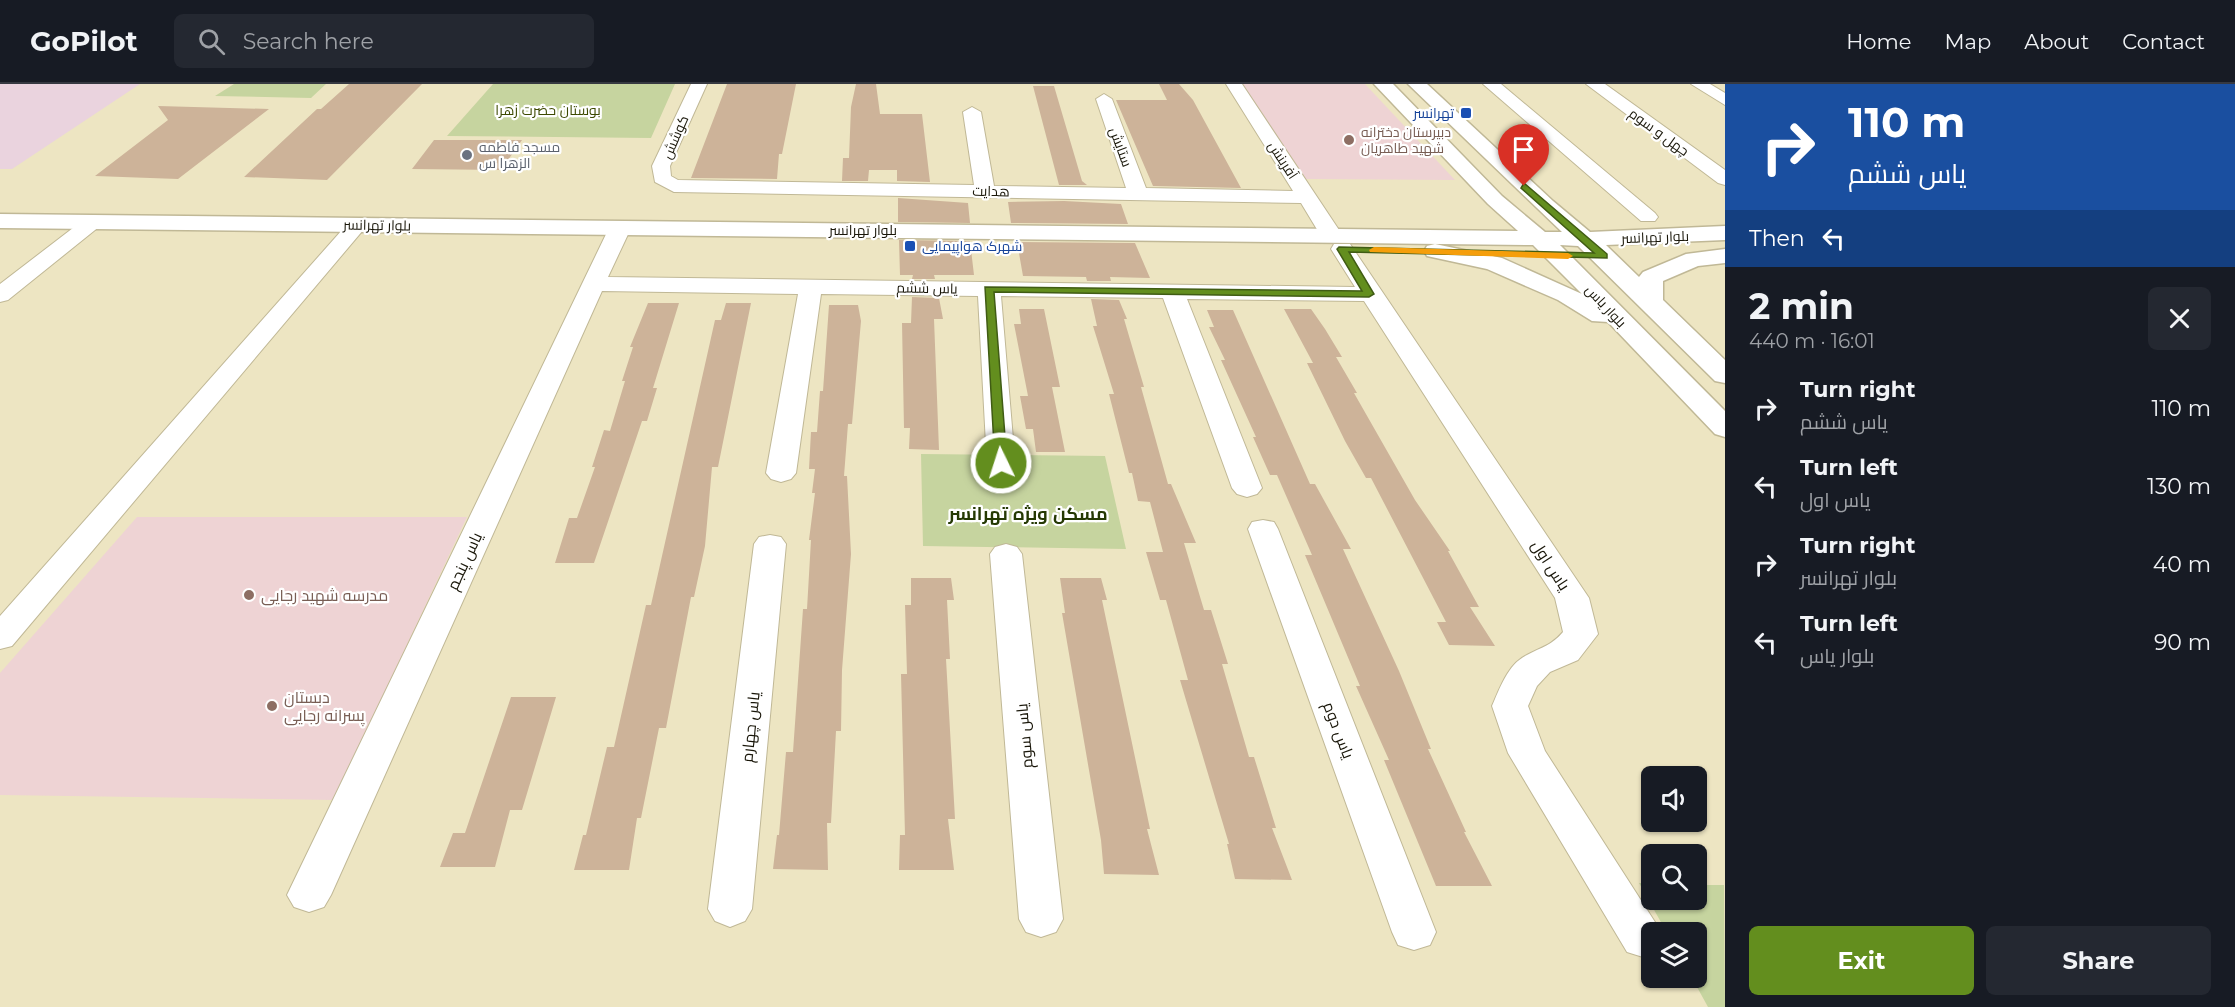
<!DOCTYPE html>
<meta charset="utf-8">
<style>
:root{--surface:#171b24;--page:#242831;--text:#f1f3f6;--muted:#9ea1a6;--line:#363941;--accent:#638e1e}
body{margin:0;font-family:Montserrat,Cairo,sans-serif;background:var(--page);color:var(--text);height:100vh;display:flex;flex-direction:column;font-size:22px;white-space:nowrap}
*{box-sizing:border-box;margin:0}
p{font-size:20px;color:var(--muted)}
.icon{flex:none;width:33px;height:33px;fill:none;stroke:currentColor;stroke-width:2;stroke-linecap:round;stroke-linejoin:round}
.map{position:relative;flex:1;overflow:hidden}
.side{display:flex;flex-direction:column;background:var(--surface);width:510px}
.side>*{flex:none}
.hud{background:#1a4fa0;color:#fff;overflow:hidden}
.controls{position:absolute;left:1641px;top:682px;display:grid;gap:12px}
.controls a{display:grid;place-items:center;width:66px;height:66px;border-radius:9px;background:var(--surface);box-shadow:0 2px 4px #0004;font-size:30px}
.pin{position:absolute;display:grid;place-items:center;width:51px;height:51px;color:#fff;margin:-62px -26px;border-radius:50% 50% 50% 0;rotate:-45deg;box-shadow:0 0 6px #0007}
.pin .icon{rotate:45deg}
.me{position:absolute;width:66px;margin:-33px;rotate:356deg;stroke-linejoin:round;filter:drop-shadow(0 0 4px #0008)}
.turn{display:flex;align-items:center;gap:21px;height:126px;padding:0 24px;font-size:27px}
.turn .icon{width:78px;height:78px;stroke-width:2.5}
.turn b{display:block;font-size:42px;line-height:51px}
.then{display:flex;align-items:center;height:57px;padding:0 24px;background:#0003;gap:12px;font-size:22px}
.round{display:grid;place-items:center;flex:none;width:63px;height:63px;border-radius:9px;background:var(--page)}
.head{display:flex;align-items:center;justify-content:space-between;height:102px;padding:0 24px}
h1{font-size:36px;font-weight:700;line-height:45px}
.primary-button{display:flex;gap:12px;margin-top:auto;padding:12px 24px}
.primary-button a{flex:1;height:69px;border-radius:9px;background:var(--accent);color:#fff;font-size:24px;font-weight:700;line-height:69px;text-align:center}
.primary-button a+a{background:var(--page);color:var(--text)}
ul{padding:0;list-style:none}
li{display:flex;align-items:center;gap:18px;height:78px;padding:0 24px}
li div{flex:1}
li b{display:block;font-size:22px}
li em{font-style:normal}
header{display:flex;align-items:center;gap:36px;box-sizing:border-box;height:84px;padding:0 30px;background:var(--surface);border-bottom:2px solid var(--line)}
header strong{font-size:28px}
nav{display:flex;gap:33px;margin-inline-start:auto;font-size:21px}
.search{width:420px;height:54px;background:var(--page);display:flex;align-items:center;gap:15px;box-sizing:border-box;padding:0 21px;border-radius:9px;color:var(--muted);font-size:22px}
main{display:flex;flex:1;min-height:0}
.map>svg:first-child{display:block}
.commercial{fill:#ead3de}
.education{fill:#eed3d4}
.green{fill:#c6d49f}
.building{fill:#cdb399}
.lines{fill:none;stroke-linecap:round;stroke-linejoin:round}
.minor-casing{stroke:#c0b896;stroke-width:2}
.major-casing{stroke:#c0b896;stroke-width:3}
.minor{fill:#fff;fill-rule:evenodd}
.major{fill:#fff;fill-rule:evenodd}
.route{fill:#638e1e;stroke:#405c14;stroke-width:1.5}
.slow{fill:#f59e0b}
.transit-dot{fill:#1a4fb4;stroke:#fff;stroke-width:2}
.education-dot{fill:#8d6e63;stroke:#fff;stroke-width:2}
.worship-dot{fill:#6b7280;stroke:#fff;stroke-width:2}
.labels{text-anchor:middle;stroke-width:4.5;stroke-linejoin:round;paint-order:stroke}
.far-park-label{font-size:14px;fill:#3d4900;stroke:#fff}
.far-transit-label{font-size:14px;fill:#164399;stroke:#fff;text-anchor:end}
.far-education-label{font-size:14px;fill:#785e54;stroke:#fff;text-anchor:start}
.far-street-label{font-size:14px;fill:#191609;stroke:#fff}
.far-worship-label{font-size:14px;fill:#5b616d;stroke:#fff;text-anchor:start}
.street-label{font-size:16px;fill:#191609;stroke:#fff}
.education-label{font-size:16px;fill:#785e54;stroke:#fff;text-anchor:start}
.neighbourhood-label{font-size:18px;font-weight:bold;fill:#253903;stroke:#fff}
</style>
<header>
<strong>GoPilot</strong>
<div class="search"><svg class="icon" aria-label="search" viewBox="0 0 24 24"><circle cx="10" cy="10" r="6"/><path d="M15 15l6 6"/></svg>Search here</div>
<nav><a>Home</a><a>Map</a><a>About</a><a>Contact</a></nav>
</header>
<main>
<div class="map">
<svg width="1725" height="923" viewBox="0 0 1725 923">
<rect width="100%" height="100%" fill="#ede5c2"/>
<!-- commercial -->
<path class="commercial" d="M0,0H140L12,85H0Z"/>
<!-- education -->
<path class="education" d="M1242,0H1365L1455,96L1306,95Z
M137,433H467L334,716L0,711V589Z"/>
<!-- green -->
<path class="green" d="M234,0H326L311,14L215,12Z
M493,0H675L651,54L447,52Z
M921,370L1105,372L1126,465L923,462Z
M1639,799H1651L1652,816H1696L1697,801H1724L1725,923H1708L1692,894H1696V849H1667Z"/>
<!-- building -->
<path class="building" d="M349,0H422L327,96L244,93L317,25H321Z
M727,0H796L782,70H779L777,95L691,94Z
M856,0H876L880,30H922L930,98L897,97V86H869L868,97H842L843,74H849L851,23Z
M1159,0H1179L1193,16L1241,104L1153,102L1116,16H1167Z
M1033,2H1054L1082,97L1087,101H1059Z
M158,22L269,25L178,95L95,92L168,36Z
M434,56H522L501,86L412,85Z
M898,114L968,119L970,139L898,138Z
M1064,117L1121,120L1128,140L1011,139L1008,118Z
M899,156L970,157L974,191H934L935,195H912L913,191H900Z
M1017,158L1135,159L1150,194L1110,193L1111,197H1087L1086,193L1023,192Z
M912,213L939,214L943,235H934L939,366L909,365L910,344H904L902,239H911Z
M1091,215L1119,216L1127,235H1124L1144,303H1141L1168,400H1171L1196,459H1184L1204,526H1211L1228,580H1222L1249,673H1254L1276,744H1272L1292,796L1235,795L1227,760H1229L1180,596H1188L1166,516H1160L1146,468H1163L1150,418L1138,417L1132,389H1129L1109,310H1114L1093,242H1097Z
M648,219H679L653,304H657L647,337H642L594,479H555L569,434H577L595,383H592L604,346L610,347L625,297H622L633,263H630Z
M726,219H751L718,383H712L705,462L694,513H691L666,644H659L641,734H637L629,786H574L583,751H586L607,663H614L646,521H651L715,236H721Z
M829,221H858L861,237L852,340H848L844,392H847L851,470L842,586L841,647H836L831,739H827L828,786L773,785L777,751H779L786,668H793L803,525H807L811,456H809L815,409H812L815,385H809L811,348H817L820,307H823Z
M1019,225H1044L1060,303H1052L1065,368H1036L1033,345H1026L1020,312H1028L1014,240H1021Z
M1284,225H1311L1325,245L1342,273H1336L1357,309H1354L1415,416L1450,467H1448L1479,523H1470L1495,562L1449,561L1437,538H1446L1371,394H1366L1345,357L1307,279H1313Z
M1207,226H1233L1310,400H1315L1351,465H1343L1399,587L1431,665H1428L1466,748H1464L1492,802H1436L1384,676H1389L1356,602H1360L1305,471H1312L1277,391H1270L1253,353H1256L1221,276H1225L1209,243H1214Z
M911,494H951L954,516H947L950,575H946L955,735H948L954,786H899L900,751H905L901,590H907L905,521H911Z
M1060,494H1101L1107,516H1102L1150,745H1147L1159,791L1104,790L1101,756L1062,529H1065Z
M511,613H556L522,726H510L495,783H440L453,749H465Z"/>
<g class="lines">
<!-- minor casing -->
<g class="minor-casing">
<path id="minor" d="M691,0H707L670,82L671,92L678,96L974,101L963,28L972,23L981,28L994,102L1126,104L1096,15L1104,10L1112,15L1146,104L1293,107L1226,0H1242L1343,152L1340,157H1324L1301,119L674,108L655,98L652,82Z
M1483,0H1501L1655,129L1658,133L1655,137H1641Z
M1586,0H1605L1725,86V101L1718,99Z
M1691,0H1710L1725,9V21Z
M93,132L100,134L103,138L100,142L8,216L0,218V200L86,134Z
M357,135L364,137L367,141L364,145L12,562L0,565V532L350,137Z
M620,138L627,140L631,144L608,193L1355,203L1331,165L1334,160H1350L1589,514L1598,550L1578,576L1550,588L1537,602L1528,622L1545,667L1662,849H1652V871L1643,873L1627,868L1508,669L1492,622C1500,604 1508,580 1527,571C1542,563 1552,561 1563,548L1555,514L1364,217L1187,215L1262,404L1257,410L1247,413L1237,410L1232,404L1163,214L1001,212L1015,379L1011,385L1001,388L991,385L987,379L978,212L821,210L796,389L791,395L781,398L771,395L766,389L798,210L602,207L331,811L324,823L309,828L294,823L287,811L582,200L609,144L613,140Z
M1263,436L1274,438L1278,445L1436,848L1430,861L1414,866L1398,861L1392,848L1248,445L1252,438Z
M770,451L781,453L786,460L752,825L745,837L730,843L715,837L708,825L754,460L759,453Z
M1006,460L1017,463L1022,470L1063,835L1056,848L1041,853L1026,848L1019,835L990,470L995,463Z"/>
</g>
<!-- major casing -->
<g class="major-casing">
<path id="major" d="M1374,0H1393L1502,112L1545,148H1562L1408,0H1427L1553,117L1590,148L1725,142V156L1606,161L1639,193L1643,188L1686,170L1725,165V179L1698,182L1663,197V216L1725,276V299L1715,297L1578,162L1560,161L1725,327V353L1715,350L1608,238L1592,237L1558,216L1487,185L1427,172L1424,167L1427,162L1435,160L1502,174L1582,210L1533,161L0,144V130L1518,147L1488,120Z"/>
</g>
<!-- minor -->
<use href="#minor" class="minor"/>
<!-- major -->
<use href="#major" class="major"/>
</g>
<!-- route -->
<path class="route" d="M1524,99L1607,170V174L1349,168L1374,210L1369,213L994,208L1007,379L1001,383L995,379L985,203L1362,207L1337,165L1339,163L1594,169L1521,104Z"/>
<!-- slow -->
<path class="slow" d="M1374,163L1568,169L1573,172L1568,175L1370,168L1369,166Z"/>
<!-- markers -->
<g class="transit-dot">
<rect x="1460" y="23" width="12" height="12" rx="3"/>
<rect x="904" y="156" width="12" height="12" rx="3"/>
</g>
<g class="education-dot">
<circle cx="1349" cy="56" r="6"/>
<circle cx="249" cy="511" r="6"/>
<circle cx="272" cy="622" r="6"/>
</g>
<circle class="worship-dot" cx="467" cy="71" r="6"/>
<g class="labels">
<!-- far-park labels -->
<g class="far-park-label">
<text x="548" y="31">بوستان حضرت زهرا</text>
</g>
<!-- far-transit labels -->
<g class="far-transit-label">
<text x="1454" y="34">تهرانسر</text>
<text x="922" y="167" text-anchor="start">شهرک هواپیمایی</text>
</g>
<!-- far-education labels -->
<g class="far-education-label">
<text x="1361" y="53">دبیرستان دخترانه<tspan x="1361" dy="16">شهید طاهریان</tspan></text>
</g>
<!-- far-street labels -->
<g class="far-street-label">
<text transform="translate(1659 48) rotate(36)" y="5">چهل و سوم</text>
<text transform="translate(675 53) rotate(-66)" y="5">کوشش</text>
<text transform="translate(1121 63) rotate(70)" y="5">ستایش</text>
<text transform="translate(1283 76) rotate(57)" y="5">آفرینش</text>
<text transform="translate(991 107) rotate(1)" y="5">هدایت</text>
<text transform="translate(377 141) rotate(1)" y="5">بلوار تهرانسر</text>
<text x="863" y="151">بلوار تهرانسر</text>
<text transform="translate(1655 153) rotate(-2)" y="5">بلوار تهرانسر</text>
<text transform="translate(927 204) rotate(1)" y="5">یاس ششم</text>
<text transform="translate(1606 222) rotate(47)" y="5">بلوار یاس</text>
</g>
<!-- far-worship labels -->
<g class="far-worship-label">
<text x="479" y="68">مسجد فاطمه<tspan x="479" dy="16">الزهرا س</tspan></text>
</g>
<!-- street labels -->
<g class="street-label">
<text transform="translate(464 477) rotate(-65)" y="6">یاس پنجم</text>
<text transform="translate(1551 481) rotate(57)" y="6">یاس اول</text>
<text transform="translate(750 643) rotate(-84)" y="6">یاس چهارم</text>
<text transform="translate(1339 646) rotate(69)" y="6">یاس دوم</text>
<text transform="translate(1024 652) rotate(-95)" y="6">یاس سوم</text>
</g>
<!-- education labels -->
<g class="education-label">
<text x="261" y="517">مدرسه شهید رجایی</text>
<text x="284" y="619">دبستان<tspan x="284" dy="18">پسرانه رجایی</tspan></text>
</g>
<!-- neighbourhood labels -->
<g class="neighbourhood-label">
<text x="1028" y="436">مسکن ویژه تهرانسر</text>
</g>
</g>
</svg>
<div class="controls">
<a><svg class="icon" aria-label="sound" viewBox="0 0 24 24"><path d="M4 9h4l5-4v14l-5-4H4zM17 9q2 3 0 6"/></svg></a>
<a><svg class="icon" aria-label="search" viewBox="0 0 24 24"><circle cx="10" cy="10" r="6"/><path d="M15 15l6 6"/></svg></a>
<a><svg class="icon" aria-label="layers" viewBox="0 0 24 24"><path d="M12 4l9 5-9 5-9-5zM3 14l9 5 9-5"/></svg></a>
</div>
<div class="pin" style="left:1524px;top:102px;background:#d93025"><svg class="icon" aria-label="arrive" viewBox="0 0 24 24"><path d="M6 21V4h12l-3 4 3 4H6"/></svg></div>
<svg class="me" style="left:1001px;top:379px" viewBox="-20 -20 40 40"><circle r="17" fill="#638e1e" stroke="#fff" stroke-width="3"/><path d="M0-11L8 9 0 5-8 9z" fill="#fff"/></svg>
</div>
<section class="side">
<div class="hud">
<div class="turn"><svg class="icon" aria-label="right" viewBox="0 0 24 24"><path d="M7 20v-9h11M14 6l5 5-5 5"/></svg><div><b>110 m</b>یاس ششم</div></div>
<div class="then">Then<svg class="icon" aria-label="left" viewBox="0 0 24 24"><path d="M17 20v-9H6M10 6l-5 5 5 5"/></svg></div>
</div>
<div class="head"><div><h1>2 min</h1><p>440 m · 16:01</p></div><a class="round"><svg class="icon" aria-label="close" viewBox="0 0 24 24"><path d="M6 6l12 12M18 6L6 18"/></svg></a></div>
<ul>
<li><svg class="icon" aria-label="right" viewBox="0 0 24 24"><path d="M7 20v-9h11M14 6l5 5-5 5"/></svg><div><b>Turn right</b><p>یاس ششم</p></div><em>110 m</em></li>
<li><svg class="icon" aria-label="left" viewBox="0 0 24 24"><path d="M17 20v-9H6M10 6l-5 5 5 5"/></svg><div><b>Turn left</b><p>یاس اول</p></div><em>130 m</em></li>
<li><svg class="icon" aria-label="right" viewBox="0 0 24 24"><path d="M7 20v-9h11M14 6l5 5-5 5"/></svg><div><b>Turn right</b><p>بلوار تهرانسر</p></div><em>40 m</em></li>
<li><svg class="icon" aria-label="left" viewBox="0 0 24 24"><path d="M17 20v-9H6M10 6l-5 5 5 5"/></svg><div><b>Turn left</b><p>بلوار یاس</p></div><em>90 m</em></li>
</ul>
<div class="primary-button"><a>Exit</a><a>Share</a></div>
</section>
</main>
